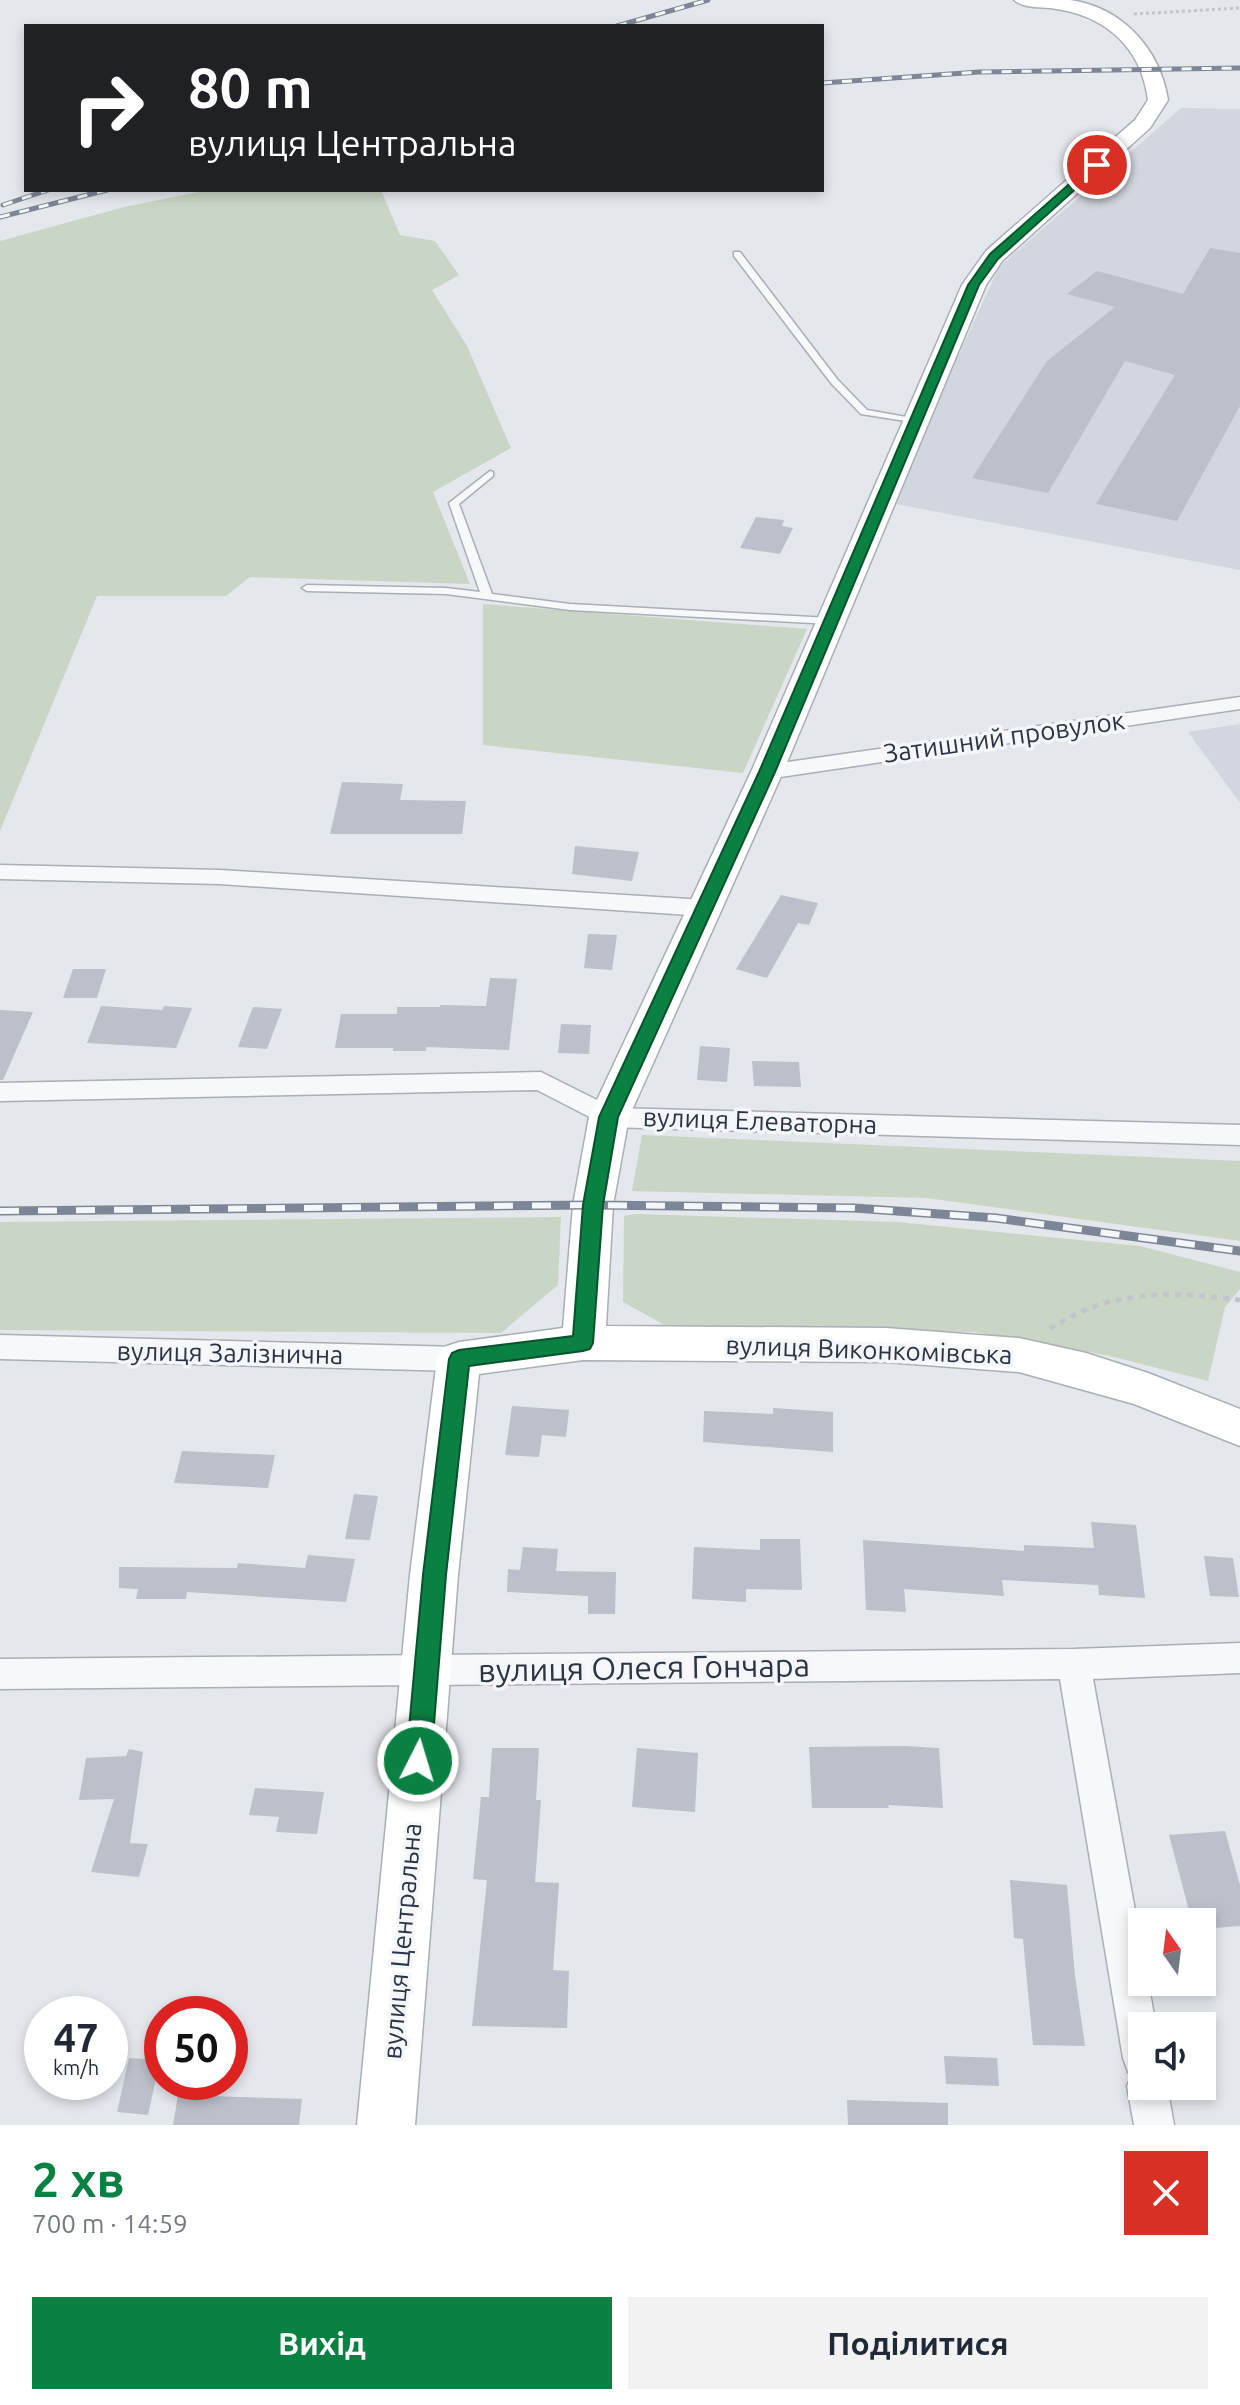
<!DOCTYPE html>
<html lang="uk">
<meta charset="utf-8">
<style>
:root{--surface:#fff;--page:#f2f2f3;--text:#1f2937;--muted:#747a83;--accent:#0b8043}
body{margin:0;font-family:Ubuntu,sans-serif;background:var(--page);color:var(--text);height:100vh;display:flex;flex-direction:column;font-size:30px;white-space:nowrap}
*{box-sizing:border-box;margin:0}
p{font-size:26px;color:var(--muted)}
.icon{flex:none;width:44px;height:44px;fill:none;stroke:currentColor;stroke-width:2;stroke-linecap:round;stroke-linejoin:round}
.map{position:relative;height:2125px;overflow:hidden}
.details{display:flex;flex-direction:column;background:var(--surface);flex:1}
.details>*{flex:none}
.guide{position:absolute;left:24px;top:24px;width:800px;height:168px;border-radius:0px;box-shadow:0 4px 12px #0003;background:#202124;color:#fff;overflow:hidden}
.needle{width:52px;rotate:346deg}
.fabs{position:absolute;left:1128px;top:1908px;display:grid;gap:16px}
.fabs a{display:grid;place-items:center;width:88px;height:88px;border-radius:0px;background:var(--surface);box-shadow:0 4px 12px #0003;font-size:40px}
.speed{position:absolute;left:24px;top:1996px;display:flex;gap:16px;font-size:40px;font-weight:700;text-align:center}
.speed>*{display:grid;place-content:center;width:104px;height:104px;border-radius:50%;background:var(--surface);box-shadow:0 4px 12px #0003;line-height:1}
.speed small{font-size:20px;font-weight:400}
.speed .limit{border:12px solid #d22;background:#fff;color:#111}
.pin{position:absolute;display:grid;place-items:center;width:68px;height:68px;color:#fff;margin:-34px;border:4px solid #fff;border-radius:50%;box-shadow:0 2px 8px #0007}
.me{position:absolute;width:88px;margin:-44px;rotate:5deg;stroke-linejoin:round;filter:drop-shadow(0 0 6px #0008)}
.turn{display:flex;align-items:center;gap:28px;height:168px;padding:0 32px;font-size:36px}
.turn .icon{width:104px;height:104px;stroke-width:2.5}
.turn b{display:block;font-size:56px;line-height:68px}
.round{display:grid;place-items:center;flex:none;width:84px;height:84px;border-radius:0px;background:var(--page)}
.overview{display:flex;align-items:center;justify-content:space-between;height:136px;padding:0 32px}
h1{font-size:48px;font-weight:600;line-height:60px;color:var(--accent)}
.cta{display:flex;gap:16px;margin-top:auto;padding:16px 32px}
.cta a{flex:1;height:92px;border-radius:0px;background:var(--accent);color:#fff;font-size:32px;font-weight:600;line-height:92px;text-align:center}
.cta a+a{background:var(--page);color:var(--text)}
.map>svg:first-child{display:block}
.built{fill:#d2d6de}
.green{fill:#c9d6c5}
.building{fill:#bbc0ca}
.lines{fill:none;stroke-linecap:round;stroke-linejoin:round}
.lane-casing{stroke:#a9aeb7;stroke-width:3}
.street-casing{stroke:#a9aeb7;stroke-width:3}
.secondary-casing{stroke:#a9aeb7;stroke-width:3}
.path-far1{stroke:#c2c5cb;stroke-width:3;stroke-dasharray:3 3;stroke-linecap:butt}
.path{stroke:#c2c5cb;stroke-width:5;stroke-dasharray:6 6;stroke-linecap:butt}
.lane{fill:#f7f8fa;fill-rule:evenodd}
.street{fill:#f7f8fa;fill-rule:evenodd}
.secondary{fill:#fff;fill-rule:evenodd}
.rail-far1-casing{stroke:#7d8696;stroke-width:5}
.rail-casing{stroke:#7d8696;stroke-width:9}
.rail-far1{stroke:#f4f6f9;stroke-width:3;stroke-dasharray:10;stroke-linecap:butt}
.rail{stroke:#f4f6f9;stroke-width:6;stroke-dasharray:19;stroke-linecap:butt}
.route{fill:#0b8043;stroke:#07532c;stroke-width:2}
.labels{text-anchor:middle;stroke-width:7;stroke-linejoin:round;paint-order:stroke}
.street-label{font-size:26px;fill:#2b3445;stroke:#f4f6f9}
.near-street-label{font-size:32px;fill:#2b3445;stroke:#f4f6f9}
</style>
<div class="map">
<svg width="1240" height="2125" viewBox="0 0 1240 2125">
<rect width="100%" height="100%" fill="#e4e7ec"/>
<!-- built -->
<path class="built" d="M1181,108L1240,109V570L891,503L999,267Z
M1240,724V803L1188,732Z"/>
<!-- green -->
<path class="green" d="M208,190H381L400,235L435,241L459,275L432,290L467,346L511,448L433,492L470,584L250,577L226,596H97L0,831V241L124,207Z
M483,604L807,629L743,773L483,745Z
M642,1135L1240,1161V1241L926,1198L632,1191Z
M635,1214L898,1222L1140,1246L1240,1272V1289L1225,1307L1208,1381L1110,1356L975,1332L668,1327L623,1302L624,1216Z
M561,1217L558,1285L501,1333L0,1330V1222Z"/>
<!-- building -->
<path class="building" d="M1210,248L1240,253V406L1177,521L1096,504L1175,375L1125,361L1048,493L972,478L1047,361L1115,307L1067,294L1097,271L1183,294Z
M756,517L784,520L782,526L793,528L780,554L740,548Z
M342,782L403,784L400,800L466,801L462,834H330Z
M575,846L639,852L632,881L572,874Z
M781,895L818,903L809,925L798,923L767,978L736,969Z
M588,934L617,935L612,970L584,968Z
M73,969H106L97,998H63Z
M490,978L517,979L509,1050L426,1047V1051H393V1048H335L341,1014H397V1007H440V1005L486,1006Z
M101,1006L162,1010L164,1006L192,1008L176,1048L87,1043Z
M253,1007L282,1009L267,1049L238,1047Z
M0,1010L33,1012L3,1080H0Z
M561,1024L591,1025L589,1054L558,1053Z
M700,1046L730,1048L727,1082L697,1080Z
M752,1061L799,1062L801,1087L754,1086Z
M512,1406L569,1410L566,1437L542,1435L539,1457L505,1455Z
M773,1408L833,1412V1452L703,1442L704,1411L773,1414Z
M182,1451L275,1455L268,1488L174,1483Z
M354,1494L378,1496L370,1540L345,1539Z
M1091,1522L1136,1525L1145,1598L1099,1595L1098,1585L1002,1580L1004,1596L904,1589L906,1612L866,1610L863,1540L1024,1551V1545L1094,1548Z
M760,1539H800L802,1590L746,1589V1602L692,1599L694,1547L760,1550Z
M523,1547L558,1549L556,1571L616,1572L615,1614H588V1596L507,1592L508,1569L520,1570Z
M308,1555L355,1559L346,1602L187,1592L186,1599H136L138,1589L119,1588V1567L237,1568L238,1563L305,1568Z
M1204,1556L1233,1558L1239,1597L1210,1596Z
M904,1746L939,1748L943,1808L888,1805L889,1808H812L809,1747Z
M492,1748H539L536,1800H541L535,1882L559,1883L553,1970L569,1971L567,2028L472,2026L487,1880L473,1879L481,1797H489Z
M637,1748L698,1753L695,1812L632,1807Z
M129,1749L143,1752L130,1843L148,1844L139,1877L91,1872L114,1799L79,1800L86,1758L126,1756Z
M255,1788L324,1792L317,1834L276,1832L279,1817L249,1815Z
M1225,1831L1240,1885V1926L1202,1929V1922H1192L1169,1835Z
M1010,1880L1067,1885L1075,1976L1085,2046L1033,2045L1023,1939L1014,1938Z
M944,2056L997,2058L999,2086L946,2084Z
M129,2058L160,2060L148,2115L117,2112Z
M178,2095L302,2099L299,2125H173Z
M847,2100L948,2103V2125H848Z"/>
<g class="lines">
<!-- lane casing -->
<g class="lane-casing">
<path id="lane" d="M734,252H740L837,379L867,410L918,419V423L861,414L831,383L734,256Z
M490,471L493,472V476L459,504L492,594L570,604L830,618L835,621L830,624L570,610L446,594L307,591L302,588L307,585L446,588L480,592L449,503Z"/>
</g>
<!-- street casing -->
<g class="street-casing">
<path id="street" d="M1240,697V709L767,779L756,772L767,765Z
M0,865L220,870L705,900L713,903L717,908L713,913L705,916L220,884L0,879Z
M541,1072L613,1108L1240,1125V1145L609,1127L537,1090L0,1101V1083Z
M0,1335L459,1347L470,1351L474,1359L470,1367L459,1371L0,1359Z
M1240,1643V1673L1093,1679L1142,1949V1982H1148L1156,2026H1142V2086H1167L1174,2125H1134L1127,2086L1133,2074L1128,2072L1123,2058L1060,1679L0,1689V1659L1074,1649Z"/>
</g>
<!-- secondary casing -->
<g class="secondary-casing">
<path id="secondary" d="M1014,0C1032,0 1052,0 1070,0C1122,7 1160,49 1168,100L1150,128L1002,261L986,285L783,772L629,1117L613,1205L606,1326L886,1328L1019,1338L1086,1353L1148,1373L1240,1409V1446L1134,1404L1019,1372L886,1362L583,1360L479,1374L458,1575L415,2125H357L410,1575L437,1359L444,1347L459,1342L563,1328L573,1205L589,1117L751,772L962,285L986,251L1135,120L1148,100C1141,45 1103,14 1050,8C1038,7 1023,8 1014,0Z"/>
</g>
<!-- path-far1 -->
<path class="path-far1" d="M1134,14L1240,8"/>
<!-- path -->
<path class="path" d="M1050,1329C1109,1289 1172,1291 1240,1300"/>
<!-- lane -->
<use href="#lane" class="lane"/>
<!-- street -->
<use href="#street" class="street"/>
<!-- secondary -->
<use href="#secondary" class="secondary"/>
<!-- rail-far1 casing -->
<g class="rail-far1-casing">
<path id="rail-far1" d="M617,26L708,0
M822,83L979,72L1240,68
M3,205L48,190
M0,217L107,190"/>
</g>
<!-- rail casing -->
<g class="rail-casing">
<path id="rail" d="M0,1211L593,1205L854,1208L996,1218L1240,1251"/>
</g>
<!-- rail-far1 -->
<use href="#rail-far1" class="rail-far1"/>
<!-- rail -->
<use href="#rail" class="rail"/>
</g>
<!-- route -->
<path class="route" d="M1093,163L1102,165L998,259L979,285L775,772L618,1117L603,1205L593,1343L590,1349L583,1351L469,1366L446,1575L431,1761L427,1769L418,1772L410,1769L406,1761L423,1575L449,1359L452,1353L459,1350L573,1336L583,1205L599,1117L759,772L968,285L990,254Z"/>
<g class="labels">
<!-- street labels -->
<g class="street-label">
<text transform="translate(1004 737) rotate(-8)" y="9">Затишний провулок</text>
<text transform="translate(760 1121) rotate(2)" y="9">вулиця Елеваторна</text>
<text transform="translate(869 1350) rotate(2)" y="9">вулиця Виконкомівська</text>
<text transform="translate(230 1353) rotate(1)" y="9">вулиця Залізнична</text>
<text transform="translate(402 1941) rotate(-85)" y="9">вулиця Центральна</text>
</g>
<!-- near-street labels -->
<g class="near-street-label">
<text transform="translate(644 1668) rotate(-1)" y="11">вулиця Олеся Гончара</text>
</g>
</g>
</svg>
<div class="fabs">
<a><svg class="needle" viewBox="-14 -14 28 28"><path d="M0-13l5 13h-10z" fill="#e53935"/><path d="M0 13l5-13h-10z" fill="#747a83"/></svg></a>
<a><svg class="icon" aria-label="sound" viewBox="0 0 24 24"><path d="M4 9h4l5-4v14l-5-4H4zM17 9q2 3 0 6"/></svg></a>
</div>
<div class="speed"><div>47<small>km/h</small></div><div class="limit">50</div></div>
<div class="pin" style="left:1097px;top:165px;background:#d93025"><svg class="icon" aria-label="arrive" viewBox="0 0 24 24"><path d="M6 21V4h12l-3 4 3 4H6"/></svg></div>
<svg class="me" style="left:418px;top:1761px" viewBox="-20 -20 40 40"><circle r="17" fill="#0b8043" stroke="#fff" stroke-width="3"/><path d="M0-11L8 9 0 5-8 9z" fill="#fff"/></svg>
<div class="guide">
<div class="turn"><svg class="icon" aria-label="right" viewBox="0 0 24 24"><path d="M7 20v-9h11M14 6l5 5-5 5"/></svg><div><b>80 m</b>вулиця Центральна</div></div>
</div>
</div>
<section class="details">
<div class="overview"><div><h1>2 хв</h1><p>700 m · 14:59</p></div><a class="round" style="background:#d93025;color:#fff"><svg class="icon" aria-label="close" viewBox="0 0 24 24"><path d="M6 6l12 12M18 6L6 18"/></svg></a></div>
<div class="cta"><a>Вихід</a><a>Поділитися</a></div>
</section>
